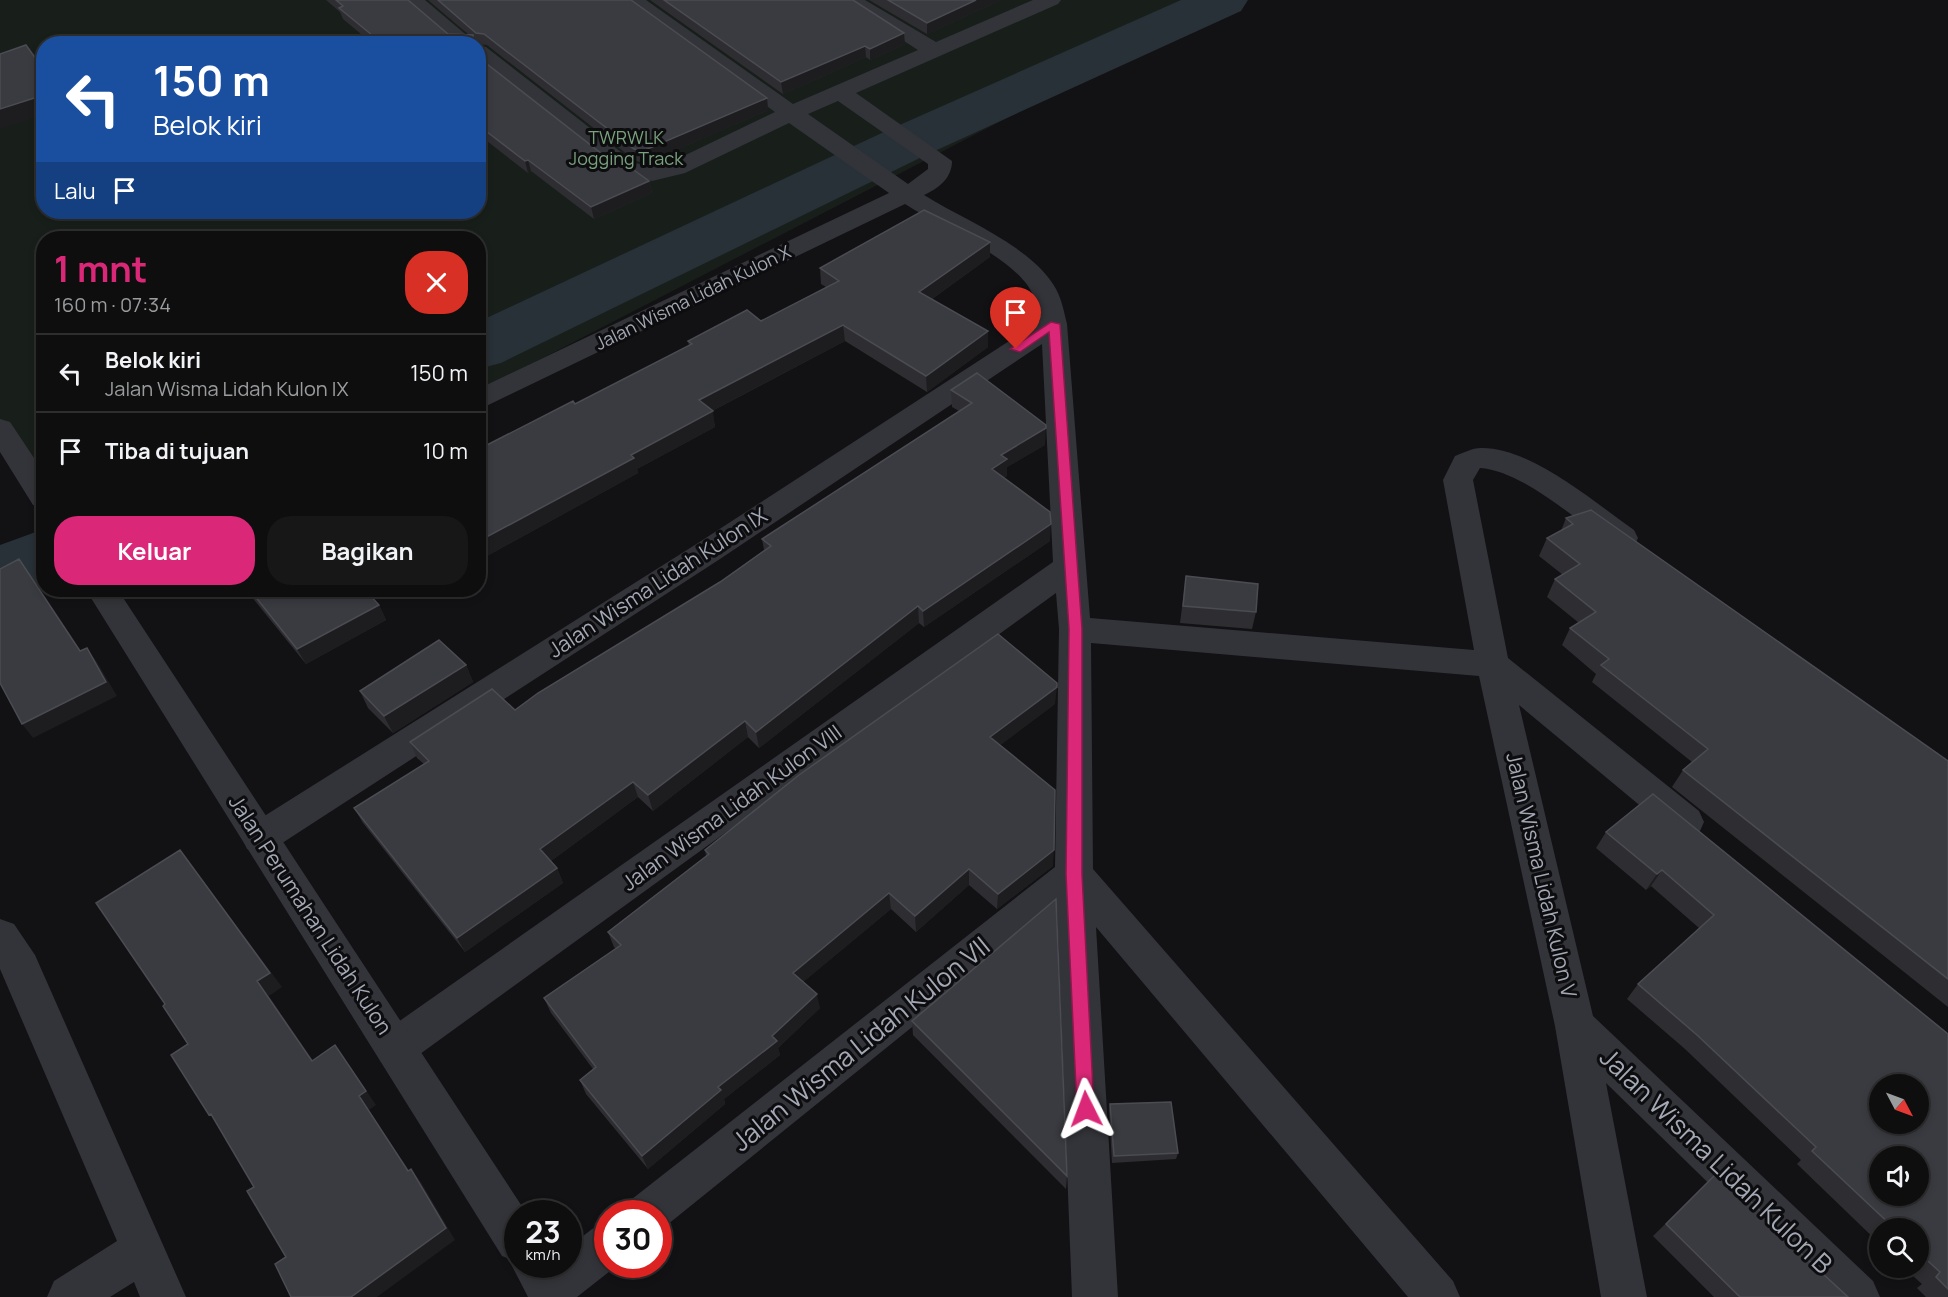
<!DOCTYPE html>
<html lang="id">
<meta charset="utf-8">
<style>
:root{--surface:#0e0e0f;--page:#171718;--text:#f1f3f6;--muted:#9b9c9e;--line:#2e2e2f;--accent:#db2777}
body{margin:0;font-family:Manrope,sans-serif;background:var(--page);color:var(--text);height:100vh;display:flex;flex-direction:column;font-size:22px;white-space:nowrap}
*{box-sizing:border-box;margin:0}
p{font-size:20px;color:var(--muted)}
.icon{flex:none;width:33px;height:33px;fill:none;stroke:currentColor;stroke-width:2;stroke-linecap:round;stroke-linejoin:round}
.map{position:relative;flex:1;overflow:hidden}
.drawer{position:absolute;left:36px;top:231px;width:450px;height:366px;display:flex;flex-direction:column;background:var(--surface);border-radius:24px;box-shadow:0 3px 9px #0003,0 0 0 2px var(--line)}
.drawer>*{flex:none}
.guide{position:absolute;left:36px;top:36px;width:450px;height:183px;border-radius:24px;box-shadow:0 3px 9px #0003,0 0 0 2px var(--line);background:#1a4fa0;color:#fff;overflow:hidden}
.needle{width:39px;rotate:131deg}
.fabs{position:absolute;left:1869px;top:1074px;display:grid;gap:12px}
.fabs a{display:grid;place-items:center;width:60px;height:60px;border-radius:50%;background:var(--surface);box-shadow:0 3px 9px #0003,0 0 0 2px var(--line);font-size:30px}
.speed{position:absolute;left:504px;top:1200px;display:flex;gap:12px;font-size:30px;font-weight:700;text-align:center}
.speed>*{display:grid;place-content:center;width:78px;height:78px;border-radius:50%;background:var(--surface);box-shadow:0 3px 9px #0003,0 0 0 2px var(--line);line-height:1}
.speed small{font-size:15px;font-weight:400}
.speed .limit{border:9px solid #d22;background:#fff;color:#111}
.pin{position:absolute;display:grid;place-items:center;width:51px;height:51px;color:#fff;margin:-62px -26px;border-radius:50% 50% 50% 0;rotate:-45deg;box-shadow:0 0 6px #0007}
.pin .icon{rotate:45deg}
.me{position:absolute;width:66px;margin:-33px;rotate:357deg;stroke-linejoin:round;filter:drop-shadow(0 0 4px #0008)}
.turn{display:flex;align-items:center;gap:21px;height:126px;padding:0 18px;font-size:27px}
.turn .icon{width:78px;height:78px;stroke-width:2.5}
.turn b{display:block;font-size:42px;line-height:51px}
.then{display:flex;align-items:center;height:57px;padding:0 18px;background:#0003;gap:12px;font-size:22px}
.round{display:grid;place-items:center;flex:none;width:63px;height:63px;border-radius:24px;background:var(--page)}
.head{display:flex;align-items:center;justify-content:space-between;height:102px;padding:0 18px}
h1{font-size:36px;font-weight:700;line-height:45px;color:var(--accent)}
.button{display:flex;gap:12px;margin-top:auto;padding:12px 18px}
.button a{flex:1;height:69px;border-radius:24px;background:var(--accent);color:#fff;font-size:24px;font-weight:700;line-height:69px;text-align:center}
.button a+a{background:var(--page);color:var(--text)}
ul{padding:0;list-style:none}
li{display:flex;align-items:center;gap:18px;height:78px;padding:0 18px;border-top:2px solid var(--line)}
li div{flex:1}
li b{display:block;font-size:22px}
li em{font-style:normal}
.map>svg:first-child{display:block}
.green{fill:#181f1a;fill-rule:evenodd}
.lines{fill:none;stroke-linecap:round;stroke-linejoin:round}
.river{fill:#283038;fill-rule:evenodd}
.minor{fill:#333439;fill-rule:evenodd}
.tertiary{fill:#333439;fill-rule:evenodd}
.wall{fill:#2e2e32}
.shaded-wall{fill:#1d1d20}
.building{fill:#3a3b40;stroke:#4b4c52;stroke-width:1.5;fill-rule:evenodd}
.route{fill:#db2777;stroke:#8e194d;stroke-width:1.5}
.labels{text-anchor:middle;stroke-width:6;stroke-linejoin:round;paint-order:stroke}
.far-park-label{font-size:18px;fill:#79a17d;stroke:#0d0d0f}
.far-street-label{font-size:18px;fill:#a3a8b5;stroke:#0d0d0f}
.street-label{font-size:21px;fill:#a3a8b5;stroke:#0d0d0f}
.near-street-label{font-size:26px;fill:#a3a8b5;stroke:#0d0d0f}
</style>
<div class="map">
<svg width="1948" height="1297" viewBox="0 0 1948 1297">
<rect width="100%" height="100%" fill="#121214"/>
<!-- green -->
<path class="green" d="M0,0H1235L479,391L478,238H44L43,496L0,425ZM44,44H478V212H44Z"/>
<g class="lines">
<!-- river -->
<path class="river" d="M1181,0H1248L1241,11L926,155L501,363L478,369V322L886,131Z
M44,529V589L0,605V545Z"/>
<!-- minor -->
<path class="minor" d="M402,0H425L477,44H453Z
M622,0H646L793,104L918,50L840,0H865L936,42L1033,0H1061L1058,4L856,93L952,161C952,178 939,188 924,195C965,221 1031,245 1056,289C1062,300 1064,312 1067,324L1090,618L1474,650L1443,480L1455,456C1463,453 1472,448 1481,448C1531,447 1595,503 1634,530L1638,538L1634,546L1623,549L1612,546C1578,521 1523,471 1480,468L1473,480L1508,658L1699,811L1704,822L1699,833L1686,837L1673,833L1519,705L1593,1016L1873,1281L1880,1297H1825L1606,1083L1647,1297H1601L1555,1026L1479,676L1091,643L1093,869L1453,1281L1460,1297H1408L1096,927L1118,1297H1072L1057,910L662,1229L658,1231V1214H625L632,1199L1055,867L1059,629L1056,593L409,1062L395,1067L381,1062L375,1048L381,1034L1053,562L1042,344L720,559L273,849L260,854L247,849L242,838L247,827L698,543L1040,321C1037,309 1035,296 1028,286C1006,254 939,226 905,204L478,410V389L889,193L789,123L685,173L652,181L619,174L478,63V46L486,47L635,163L652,167L669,163L775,112ZM838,101L928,164V169L908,184L808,114Z
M0,919L14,924L35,955L186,1297H140L134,1282L110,1297H47L54,1281L117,1241L0,969Z
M608,1223V1264H619L577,1297H530L527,1290C537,1266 543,1264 568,1264V1248L592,1229Z"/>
<!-- tertiary -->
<path class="tertiary" d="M0,419L10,422L44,473V508L33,505L0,452Z
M86,590H118L527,1214H518V1264H559L577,1297H528L511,1264L512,1260L502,1256Z"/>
</g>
<!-- wall -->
<path class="wall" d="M326,0H408L448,34L469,35L428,0H631L767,98L768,110L646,163L636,161L487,45L479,44L474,39L475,44H373L343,19L340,12Z
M650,0H853L905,44L870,60L866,57L783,94Z
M869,0H1001L927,34Z
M478,57L615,164L649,181L652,193L594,219L531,171L528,173L478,134Z
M990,257L932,299L988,331V347L927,392L845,341L712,411L715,427L637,469L638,473L487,556L478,547V443L483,447L575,404L689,346L688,341L761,321L826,287L821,284L820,268Z
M951,390L1045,445L1007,467V476L1003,478L1050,541L924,627L919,623L759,748L748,737L653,811L638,797L551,861L557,868L563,883L465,952L363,823L354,808L424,764L417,758L410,742L515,710L720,582L764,550L762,539L959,411L952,407Z
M1566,518L1948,761V1007L1672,787L1683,770L1692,762L1592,682L1596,674L1562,645L1570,628L1579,623L1547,597L1555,579L1563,575L1539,556L1547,538L1561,531Z
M1186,576L1256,612L1252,629L1180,623Z
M246,590H390L373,598L379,605L386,620L306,664Z
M466,665L473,682L393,733L368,708L360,691Z
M1055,704L1000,745L1053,866L997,909L969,885L916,932L891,909L803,982L820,1008L778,1048L780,1055L724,1099L725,1104L648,1169L586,1094L580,1080L593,1069L551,1013L544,998L616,949L614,947L608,932L706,856L705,850Z
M1606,832L1948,1034V1297H1926L1917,1288L1922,1284L1904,1268H1918V1228H1880V1244L1797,1164L1801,1160L1685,1049L1627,999L1638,984L1699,928L1651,886L1646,890L1596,848Z
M912,1021L1067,1176L1066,1189L913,1035Z
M1110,1104L1178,1153L1176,1159L1112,1163L1109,1111Z
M1719,1171L1794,1247L1848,1297H1714L1653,1236Z"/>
<!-- shaded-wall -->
<path class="shaded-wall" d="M976,0H1001L927,34V23Z
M904,33L905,44L870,60V49Z
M865,46L866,57L783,94L781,82Z
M44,95V115L0,129V109Z
M767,98L768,110L646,163L643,151Z
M528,160L531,171L528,173L525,161Z
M649,181L652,193L594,219L591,207Z
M990,242V257L919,308V292Z
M843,325L845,341L702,416L699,400Z
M988,331V347L927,392L926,376Z
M713,411L715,427L637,469L638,473L487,556L481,540L631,455Z
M1046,428L1045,445L1007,467V476L991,486L992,469L1001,455Z
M1051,524L1050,541L924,627L923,611Z
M19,559L29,574L90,665L80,651Z
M364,590H390L369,601Z
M379,605L386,620L306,664L297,649Z
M918,606L919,623L759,748L756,732Z
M87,648L97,662L117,696L33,738L22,724Z
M466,665L473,682L393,733L384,716Z
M1057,687L1055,704L990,753V737Z
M745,721L748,737L653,811L648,795Z
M633,782L638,797L547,864L540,849Z
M180,850L282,987L269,996L323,1075L312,1061L257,981Z
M1054,850L1053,866L997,909L998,894Z
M557,868L563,883L465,952L457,938Z
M969,869V885L916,932L915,916Z
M1662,870L1651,886L1646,890L1657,874Z
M889,893L891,909L796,988L793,973Z
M817,994L820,1008L778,1048L780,1055L724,1099L725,1104L648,1169L642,1156L718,1087Z
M335,1045L345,1059L376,1105L369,1110L418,1184L408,1171L359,1096Z
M411,1169L421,1182L455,1240L377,1297H351Z"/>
<!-- building -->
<path class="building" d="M336,0H408L448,34L473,35V44H383L339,8L343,6Z
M438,0H631L767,98L643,151L634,149L484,34L476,33Z
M664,0H853L904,33L870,49L865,46L781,82Z
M888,0H976L927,23Z
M26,45L44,70V95L0,109V54Z
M478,57L615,164L631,168L649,181L591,207L528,160L525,161L478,125Z
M924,210L990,242L919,292L988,331L926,376L843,325L699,400L713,411L631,455L634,458L481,540L478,538V443L483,447L573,401L575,404L692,344L688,341L747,310L761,321L839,281L820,268Z
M977,373L1046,425V428L1001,455L1007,459L992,469L1050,512L1051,524L923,611L918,606L756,732L745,721L648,795L633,782L540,849L557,868L457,938L354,808L429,761L410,742L492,689L515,710L538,693L720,582L771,546L762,539L972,403L951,390Z
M1591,510L1948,761V979L1683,770L1708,749L1601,665L1609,659L1570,628L1596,612L1555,579L1580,564L1547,538L1573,524L1566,518Z
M19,559L80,651L87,648L106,682L22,724L0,683V569Z
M1186,576L1258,584L1256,612L1183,606Z
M250,590H365L379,605L297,649Z
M998,634L1057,683V687L990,737L1055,790L1054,850L998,894L969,869L915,916L889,893L793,973L817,994L772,1036L777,1041L718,1087L721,1090L642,1156L580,1080L596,1067L544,998L621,945L608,932L709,854L705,850L799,775Z
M439,640L466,665L384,716L360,691Z
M1653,794L1948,1034V1289L1936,1277L1940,1272L1918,1252V1228H1894L1812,1151L1816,1147L1697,1035L1638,984L1714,915L1662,870L1657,874L1606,832ZM1880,1084H1918V1124H1880ZM1880,1156H1918V1196H1880Z
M180,850L270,973L257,981L312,1061L335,1045L366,1091L359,1096L408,1171L411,1169L446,1228L351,1297H291L275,1264L286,1257L247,1191L254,1187L211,1114L209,1115L171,1055L188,1044L163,1006L165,1004L96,903Z
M1056,899L1067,1176L912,1021Z
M1171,1102L1178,1153L1114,1156L1110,1104Z
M1719,1171L1796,1245L1794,1247L1848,1297H1740L1666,1224Z"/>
<!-- route -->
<path class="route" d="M1051,322L1060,324L1082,629V874L1094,1109L1092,1115L1086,1117L1080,1115L1077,1109L1066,874L1069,629L1049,332L1020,352L1010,349Z"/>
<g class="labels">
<!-- far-park labels -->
<g class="far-park-label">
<text x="626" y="144">TWRWLK<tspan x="626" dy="21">Jogging Track</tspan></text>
</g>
<!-- far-street labels -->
<g class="far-street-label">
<text transform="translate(693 298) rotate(-26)" y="6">Jalan Wisma Lidah Kulon X</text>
</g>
<!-- street labels -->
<g class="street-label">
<text transform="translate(658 583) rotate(-33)" y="7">Jalan Wisma Lidah Kulon IX</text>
<text transform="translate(732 808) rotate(-36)" y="7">Jalan Wisma Lidah Kulon VIII</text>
<text transform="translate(1541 875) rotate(77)" y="7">Jalan Wisma Lidah Kulon V</text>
<text transform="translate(310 915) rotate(57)" y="7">Jalan Perumahan Lidah Kulon</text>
</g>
<!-- near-street labels -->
<g class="near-street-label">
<text transform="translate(861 1044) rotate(-39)" y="9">Jalan Wisma Lidah Kulon VII</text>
<text transform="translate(1716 1161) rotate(44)" y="9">Jalan Wisma Lidah Kulon B</text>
</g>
</g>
</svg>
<div class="fabs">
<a><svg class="needle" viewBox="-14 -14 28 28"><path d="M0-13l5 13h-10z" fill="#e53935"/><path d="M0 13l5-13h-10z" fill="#9b9c9e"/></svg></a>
<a><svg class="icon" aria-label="sound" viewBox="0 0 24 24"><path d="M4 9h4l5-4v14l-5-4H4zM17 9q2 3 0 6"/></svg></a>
<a><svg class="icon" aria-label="search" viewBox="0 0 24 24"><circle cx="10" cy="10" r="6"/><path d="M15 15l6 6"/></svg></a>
</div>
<div class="speed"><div>23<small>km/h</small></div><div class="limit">30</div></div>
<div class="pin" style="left:1016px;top:349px;background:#d93025"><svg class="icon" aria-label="arrive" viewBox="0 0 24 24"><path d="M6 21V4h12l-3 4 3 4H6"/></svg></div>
<svg class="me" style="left:1086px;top:1109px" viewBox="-20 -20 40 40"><path d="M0-17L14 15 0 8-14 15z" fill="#db2777" stroke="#fff" stroke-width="4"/></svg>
<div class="guide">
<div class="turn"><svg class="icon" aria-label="left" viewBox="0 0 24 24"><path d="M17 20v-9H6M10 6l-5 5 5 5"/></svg><div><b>150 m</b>Belok kiri</div></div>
<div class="then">Lalu<svg class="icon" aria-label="arrive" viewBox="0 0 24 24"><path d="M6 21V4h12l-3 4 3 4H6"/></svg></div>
</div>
<section class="drawer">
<div class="head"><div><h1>1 mnt</h1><p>160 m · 07:34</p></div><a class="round" style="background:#d93025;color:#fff"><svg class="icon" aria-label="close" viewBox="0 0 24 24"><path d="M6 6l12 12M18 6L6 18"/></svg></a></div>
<ul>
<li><svg class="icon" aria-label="left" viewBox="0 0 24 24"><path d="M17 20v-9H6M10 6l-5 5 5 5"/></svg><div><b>Belok kiri</b><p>Jalan Wisma Lidah Kulon IX</p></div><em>150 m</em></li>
<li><svg class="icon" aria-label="arrive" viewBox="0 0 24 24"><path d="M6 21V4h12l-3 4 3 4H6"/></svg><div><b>Tiba di tujuan</b></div><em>10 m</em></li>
</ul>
<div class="button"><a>Keluar</a><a>Bagikan</a></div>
</section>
</div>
